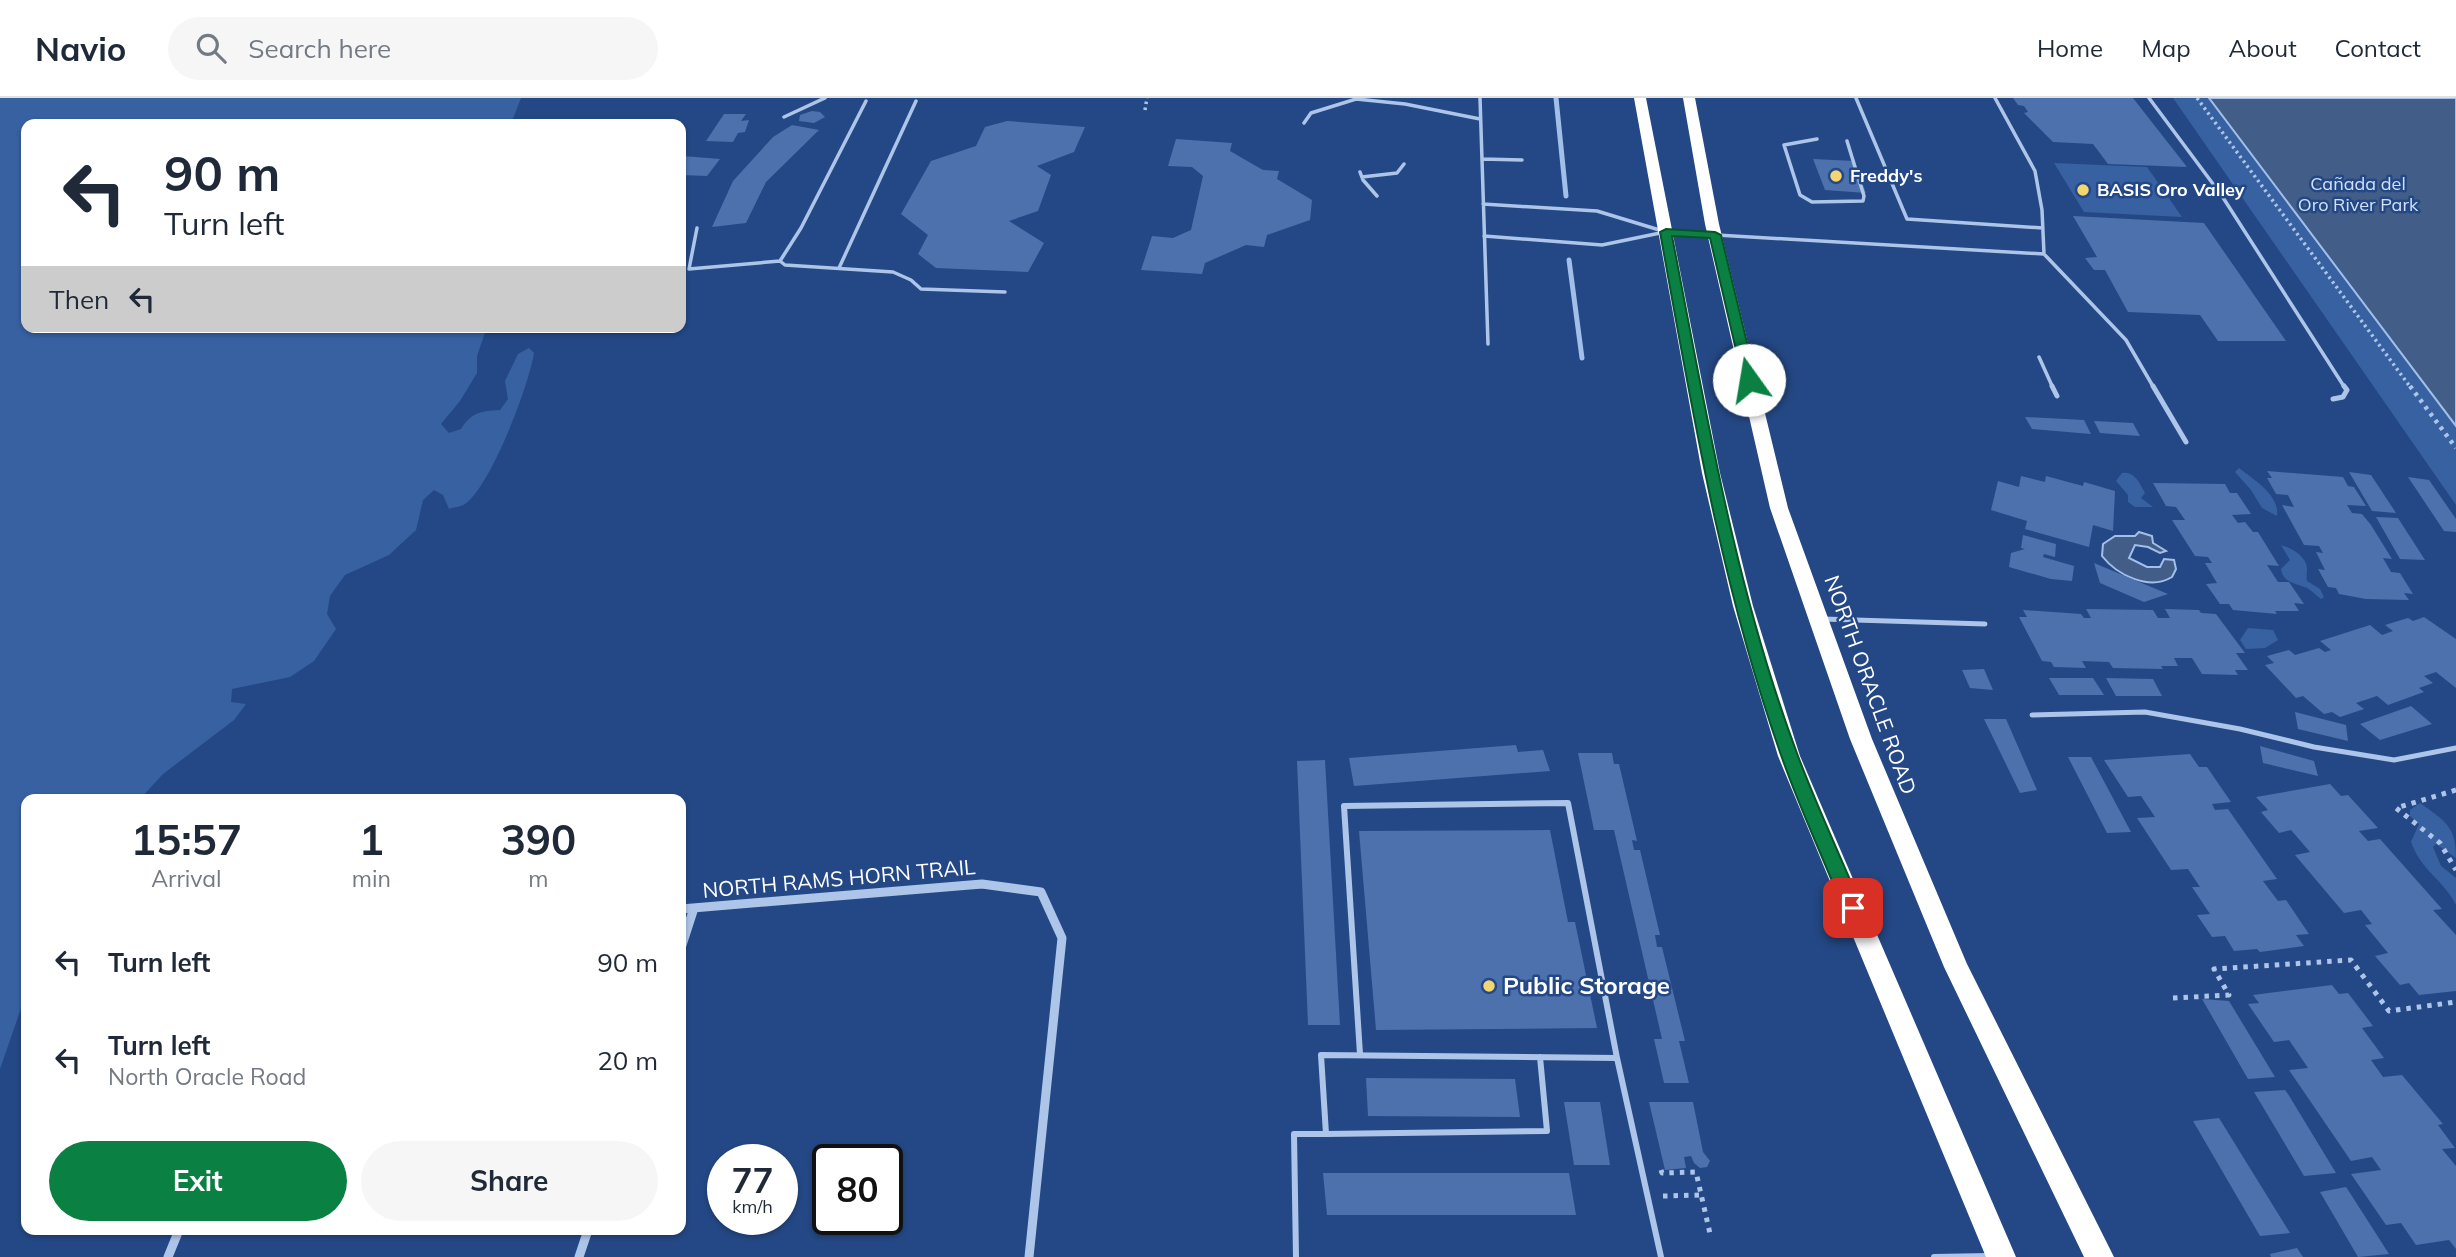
<!DOCTYPE html>
<meta charset="utf-8">
<style>
:root{--surface:#fff;--page:#f6f6f7;--text:#1f2937;--muted:#747a83;--line:#e0e1e3;--accent:#0b8043}
body{margin:0;font-family:Mulish,sans-serif;background:var(--page);color:var(--text);height:100vh;display:flex;flex-direction:column;font-size:26px;white-space:nowrap}
*{box-sizing:border-box;margin:0}
p{font-size:23px;color:var(--muted)}
.icon{flex:none;width:38px;height:38px;fill:none;stroke:currentColor;stroke-width:2;stroke-linecap:round;stroke-linejoin:round}
.map{position:relative;flex:1;overflow:hidden}
.sheet{position:absolute;left:21px;top:696px;width:665px;height:441px;display:flex;flex-direction:column;background:var(--surface);border-radius:14px;box-shadow:0 2px 5px #0004}
.sheet>*{flex:none}
.guide{position:absolute;left:21px;top:21px;width:665px;height:214px;border-radius:14px;box-shadow:0 2px 5px #0004;background:#fff;color:var(--text);overflow:hidden}
.speed{position:absolute;left:707px;top:1046px;display:flex;gap:14px;font-size:35px;font-weight:700;text-align:center}
.speed>*{display:grid;place-content:center;width:91px;height:91px;border-radius:50%;background:var(--surface);box-shadow:0 2px 5px #0004;line-height:1}
.speed small{font-size:18px;font-weight:400}
.speed .limit{border:4px solid #111;border-radius:10px;background:#fff;color:#111}
.pin{position:absolute;display:grid;place-items:center;width:60px;height:60px;color:#fff;margin:-30px;border-radius:14px;box-shadow:0 4px 10px #0006}
.me{position:absolute;width:77px;margin:-38px;rotate:347deg;stroke-linejoin:round;filter:drop-shadow(0 0 5px #0008)}
.turn{display:flex;align-items:center;gap:24px;height:147px;padding:0 28px;font-size:32px}
.turn .icon{width:91px;height:91px;stroke-width:2.5}
.turn b{display:block;font-size:49px;line-height:60px}
.then{display:flex;align-items:center;height:66px;padding:0 28px;background:#0003;gap:14px;font-size:26px}
.eta{display:flex;justify-content:space-evenly;align-items:center;height:119px;text-align:center}
.eta b{font-size:42px;font-weight:700;line-height:49px}
.action{display:flex;gap:14px;margin-top:auto;padding:14px 28px}
.action a{flex:1;height:80px;border-radius:42px;background:var(--accent);color:#fff;font-size:28px;font-weight:700;line-height:80px;text-align:center}
.action a+a{background:var(--page);color:var(--text)}
ul{padding:0;list-style:none}
li{display:flex;align-items:center;gap:21px;height:98px;padding:0 28px}
li div{flex:1}
li b{display:block;font-size:26px}
li em{font-style:normal}
header{display:flex;align-items:center;gap:42px;box-sizing:border-box;height:98px;padding:0 35px;background:var(--surface);border-bottom:2px solid var(--line)}
header strong{font-size:33px}
nav{display:flex;gap:38px;margin-inline-start:auto;font-size:24px}
.search{width:490px;height:63px;background:var(--page);display:flex;align-items:center;gap:18px;box-sizing:border-box;padding:0 24px;border-radius:38px;color:var(--muted);font-size:26px}
.map>svg:first-child{display:block}
.green{fill:#3861a2}
.water{fill:#435d89;stroke:#a1bfe9;stroke-width:2}
.lines{fill:none;stroke-linecap:round;stroke-linejoin:round}
.stream{stroke:#a1bfe9;stroke-width:5}
.building{fill:#4c71ad}
.path-far2{stroke:#adc5e9;stroke-width:3.5;stroke-dasharray:2.5 3.5;stroke-linecap:butt}
.path-far1{stroke:#adc5e9;stroke-width:4.5;stroke-dasharray:3.5 5;stroke-linecap:butt}
.path{stroke:#adc5e9;stroke-width:5;stroke-dasharray:4.5 6;stroke-linecap:butt}
.lane-far2{stroke:#adc5e9;stroke-width:3.5}
.lane-far1{stroke:#adc5e9;stroke-width:5}
.lane{stroke:#adc5e9;stroke-width:6}
.street{stroke:#adc5e9;stroke-width:9}
.highway{fill:#fff;fill-rule:evenodd}
.route{fill:#0b8043;stroke:#07532c;stroke-width:2}
.poi-dot{fill:#f3d571;stroke:#244885;stroke-width:2.5}
.labels{text-anchor:middle;stroke-width:5;stroke-linejoin:round;paint-order:stroke}
.far-poi-label{font-size:18px;font-weight:bold;fill:#fff;stroke:#244885;text-anchor:start}
.far-park-label{font-size:18px;fill:#d1e0f7;stroke:#244885}
.street-label{font-size:21px;fill:#fff;stroke:#244885}
.near-poi-label{font-size:24px;font-weight:bold;fill:#fff;stroke:#244885;text-anchor:start}
</style>
<header>
<strong>Navio</strong>
<div class="search"><svg class="icon" aria-label="search" viewBox="0 0 24 24"><circle cx="10" cy="10" r="6"/><path d="M15 15l6 6"/></svg>Search here</div>
<nav><a>Home</a><a>Map</a><a>About</a><a>Contact</a></nav>
</header>
<div class="map">
<svg width="2456" height="1159" viewBox="0 0 2456 1159">
<rect width="100%" height="100%" fill="#244885"/>
<!-- green -->
<path class="green" d="M0,0H521L511,26H26V229H487L477,258V275L460,303L441,326L449,335L461,331C472,314 481,313 500,312L508,301L505,283L518,256L529,250L534,255C529,287 491,388 465,406C461,409 454,409 449,411L443,397L434,392L423,402L416,432L389,457L345,477L330,498L327,516L336,531L314,563L290,579L232,591L231,604L246,606L234,622L163,676L139,702H26V896L0,971Z
M2173,0H2456V407Z
M2054,65L2147,69L2182,119L2084,114Z
M2239,370C2254,382 2280,397 2277,418L2262,410L2251,392L2235,374Z
M2122,375C2135,373 2140,386 2145,395L2141,400L2153,409H2135L2128,404V397L2116,383Z
M2281,447C2291,450 2307,458 2307,471C2307,475 2306,479 2307,483L2320,491L2324,499L2321,501C2317,498 2312,493 2307,490C2296,485 2283,485 2281,471L2290,462Z
M2248,530L2273,532L2278,542L2265,550L2246,551L2240,542Z
M2420,705C2445,723 2456,728 2456,760L2436,746L2433,749L2441,768L2456,780V807C2443,781 2422,774 2411,744L2419,726L2410,718V712Z"/>
<!-- water -->
<path class="water" d="M2209,0H2456V328Z
M2139,434L2152,438L2153,445L2166,453L2160,455L2148,449L2135,447L2129,460L2147,469H2160L2164,461L2174,462L2176,471L2172,479C2149,493 2117,477 2102,458L2103,446L2115,438H2135Z"/>
<g class="lines">
<!-- stream -->
<path class="stream" d="M1556,0L1566,98
M1569,162L1582,260"/>
</g>
<!-- building -->
<path class="building" d="M2013,0H2133L2187,69L2108,66L2093,46L2053,44L2024,15L2028,14L2024,8L2018,7Z
M812,13L820,14L825,19L814,25L799,23L800,17Z
M724,16H746L741,23L749,22L745,34L738,35L733,44L706,43Z
M1007,23L1085,29L1074,54L1037,68L1051,77L1038,113L1009,123L1044,145L1028,174L936,170L918,156L928,137L901,116L931,63L976,48L985,29Z
M792,27L819,32L766,84L746,125L712,129L733,83L773,39Z
M1176,41L1232,45L1230,53L1263,72L1279,73L1277,81L1312,102L1310,122L1267,137L1264,149L1246,147L1205,165L1202,176L1141,172L1152,138L1173,140L1191,132L1203,78L1192,69L1168,68Z
M683,58L720,61L707,78L681,77V61Z
M1813,61L1854,63L1866,95L1825,92Z
M2073,118L2204,125L2286,243H2218L2200,217L2128,214L2105,172H2094L2085,160L2097,159Z
M2025,319L2084,322L2091,336L2032,331Z
M2094,323L2133,325L2140,338L2100,335Z
M2267,373L2343,379L2348,388L2354,389L2366,408L2347,407L2352,415L2362,416L2371,427L2392,461L2383,460L2391,474L2400,475L2413,496L2404,495L2409,502L2366,501L2339,496L2336,490L2328,489L2318,471L2325,472L2316,454L2323,455L2319,448L2304,447L2282,407L2294,409L2288,397L2276,396L2267,380H2272Z
M2349,374L2371,377L2396,415L2372,413Z
M2021,378L2045,384L2046,378L2083,388L2084,384L2115,393L2113,433L2093,427L2089,449L2025,431L2027,423L1991,412L1998,383L2019,389Z
M2408,379L2429,382L2456,421V434L2444,433Z
M2153,385L2225,386L2230,395H2237L2251,416L2232,417L2238,425L2245,424L2253,434H2258L2279,468L2267,467L2278,484H2289L2304,506L2294,505L2299,513H2275L2277,516L2233,512L2229,506H2220L2206,486L2217,485L2205,465H2212L2208,459L2195,458L2172,422H2185L2176,409L2166,408Z
M2376,419L2398,420L2425,462L2400,461Z
M2023,437L2056,446L2055,459L2044,456L2043,459L2074,468L2072,483L2051,481L2009,469L2011,455L2025,451L2021,450Z
M2094,465L2168,496L2144,504L2100,485Z
M2086,511L2153,512L2158,520H2170L2165,511L2199,512L2201,515L2216,516L2245,555H2236L2248,572H2235L2238,577L2202,576L2192,560H2174L2178,568H2161L2163,571L2113,570L2109,564L2082,563L2086,570L2054,569L2051,564L2042,563L2019,519H2027L2023,512L2081,516L2084,520H2091Z
M2424,519L2456,541V590L2436,574L2424,578L2433,585L2419,590L2424,594L2388,607L2377,598L2356,605L2364,611L2340,619L2332,614L2324,616L2303,598L2296,600L2265,567L2274,565L2267,558L2289,552L2295,557L2319,550L2325,554L2331,552L2320,543L2370,527L2382,537L2393,533L2385,527L2408,520L2413,523Z
M1984,571L1993,592L1970,590L1962,572Z
M2049,580H2093L2104,597H2059Z
M2106,580L2153,581L2162,598H2116Z
M2411,608L2432,626L2380,642L2360,626Z
M2295,614L2346,627L2348,643L2298,631Z
M1984,621H2006L2037,692L2020,695Z
M1516,647L1518,654L1543,652L1550,673L1354,688L1349,660Z
M2260,648L2314,663L2318,678L2263,665Z
M1578,655H1612L1614,666H1619L1637,743L1632,742L1634,752H1640L1660,837H1655L1657,849H1662L1685,943H1679L1689,985H1664L1654,941H1662L1614,732H1594Z
M2190,656L2199,669H2207L2231,704L2212,706L2215,712L2228,711L2277,781L2263,783L2278,803L2286,802L2309,836L2296,837L2304,848L2260,854L2257,851L2234,853L2225,838L2212,839L2197,817L2210,816L2192,789H2200L2188,771L2171,772L2137,720L2155,719L2141,698L2128,699L2104,662Z
M2068,659H2091L2131,734L2107,735Z
M1325,662L1340,927H1308L1297,663Z
M2330,686L2341,698L2348,697L2378,730L2359,733L2368,743L2380,741L2442,811L2433,812L2456,837V893L2419,897L2409,885L2400,887L2375,858L2388,855L2365,827L2372,826L2361,812L2344,815L2295,757L2310,754L2291,732L2279,735L2261,714L2268,712L2256,699Z
M1550,732L1568,824H1575L1597,930L1376,932L1359,733Z
M2332,887L2339,896L2348,895L2373,928L2362,930L2384,960L2371,962L2383,979L2402,977L2443,1026L2438,1027L2455,1050L2442,1051L2456,1068V1151L2449,1142L2416,1147L2401,1125L2386,1127L2351,1076L2381,1072L2372,1059L2351,1063L2289,972L2308,970L2289,942L2274,944L2248,906L2259,905L2253,897Z
M2202,901L2229,903L2275,979L2248,981Z
M1366,980L1515,981L1520,1019L1368,1018Z
M2285,992L2288,996L2336,1075L2304,1078L2254,994Z
M1564,1004H1600L1610,1067H1574Z
M1649,1004H1693L1703,1054L1710,1063L1707,1069L1700,1070L1694,1065L1691,1058L1684,1059L1686,1070L1665,1072Z
M2219,1020L2290,1135L2260,1138L2193,1023Z
M1323,1075H1569L1576,1117H1327Z
M2346,1089L2350,1095L2389,1156L2358,1159L2320,1094Z
M2297,1150L2303,1159H2271L2270,1156Z"/>
<g class="lines">
<!-- path-far2 -->
<path class="path-far2" d="M2197,0L2411,290
M1145,12L1147,0"/>
<!-- path-far1 -->
<path class="path-far1" d="M2410,288L2456,350"/>
<!-- path -->
<path class="path" d="M2456,692L2396,710L2440,745L2456,772
M2173,900L2229,897L2214,871L2351,862L2389,913L2456,904
M1661,1072L1662,1075L1696,1074L1711,1140
M1663,1098L1701,1097"/>
<!-- lane-far2 -->
<path class="lane-far2" d="M1480,0L1488,246
M1856,0L1907,121L2043,130
M1995,0L2035,73L2042,112L2044,156L2126,242L2154,290
M2149,0L2222,98L2345,290
M866,3L801,130L780,163L785,167L893,174L911,182L921,191L1005,194
M784,19L825,0
M1304,25L1311,15L1356,1L1405,6L1480,21
M1817,41L1784,47L1800,97L1812,104L1863,103L1864,98L1847,43
M1482,61L1522,62
M1360,74L1363,82L1377,98
M1362,79L1397,75L1404,66
M1483,106L1597,113L1666,134L2044,156
M697,130L689,171L780,163
M1484,138L1602,147L1665,134
M839,170L916,3
M2039,259L2053,290"/>
<!-- lane-far1 -->
<path class="lane-far1" d="M2052,288L2057,298
M2153,288L2186,344
M2333,301L2343,299L2347,292L2344,288
M1823,521L1985,526
M2032,617L2145,614L2240,631L2314,649L2394,662L2456,650"/>
<!-- lane -->
<path class="lane" d="M1360,956L1344,708L1568,705L1617,960L1661,1159
M1326,1036L1547,1033L1540,959
M1296,1159L1294,1036H1326L1321,957L1617,960
M1934,1159L1990,1158"/>
<!-- street -->
<path class="street" d="M681,811L982,786L1041,794L1062,840L1029,1159
M681,850L694,810
M168,1159L179,1132
M579,1159L588,1132"/>
<!-- highway -->
<path class="highway" d="M1634,0H1646L1720,375L1753,508L1800,658L2016,1159H1986L1778,658L1733,508L1702,375Z
M1683,0H1695L1719,126L1788,410L1872,641L1967,866L2114,1159H2084L1944,869L1850,641L1770,410L1705,126Z"/>
</g>
<!-- route -->
<path class="route" d="M1666,131L1715,134L1721,137L1756,282L1749,286L1743,282L1710,140L1672,138C1706,313 1735,491 1798,658C1817,709 1841,759 1862,810L1859,815L1853,818L1846,815L1843,810C1823,759 1799,709 1781,657C1721,488 1692,310 1660,134Z"/>
<!-- markers -->
<g class="poi-dot">
<circle cx="1836" cy="78" r="7"/>
<circle cx="2083" cy="92" r="7"/>
<circle cx="1489" cy="888" r="7"/>
</g>
<g class="labels">
<!-- far-poi labels -->
<g class="far-poi-label">
<text x="1850" y="84">Freddy's</text>
<text x="2097" y="98">BASIS Oro Valley</text>
</g>
<!-- far-park labels -->
<g class="far-park-label">
<text x="2358" y="92">Cañada del<tspan x="2358" dy="21">Oro River Park</tspan></text>
</g>
<!-- street labels -->
<g class="street-label">
<text transform="translate(1870 587) rotate(70)" y="7">NORTH ORACLE ROAD</text>
<text transform="translate(839 781) rotate(-5)" y="7">NORTH RAMS HORN TRAIL</text>
</g>
<!-- near-poi labels -->
<g class="near-poi-label">
<text x="1503" y="896">Public Storage</text>
</g>
</g>
</svg>
<div class="speed"><div>77<small>km/h</small></div><div class="limit">80</div></div>
<div class="pin" style="left:1853px;top:810px;background:#d93025"><svg class="icon" aria-label="arrive" viewBox="0 0 24 24"><path d="M6 21V4h12l-3 4 3 4H6"/></svg></div>
<svg class="me" style="left:1749px;top:282px" viewBox="-20 -20 40 40"><circle r="19" fill="#fff"/><path d="M0-13L10 11 0 6-10 11z" fill="#0b8043"/></svg>
<div class="guide">
<div class="turn"><svg class="icon" aria-label="left" viewBox="0 0 24 24"><path d="M17 20v-9H6M10 6l-5 5 5 5"/></svg><div><b>90 m</b>Turn left</div></div>
<div class="then">Then<svg class="icon" aria-label="left" viewBox="0 0 24 24"><path d="M17 20v-9H6M10 6l-5 5 5 5"/></svg></div>
</div>
<section class="sheet">
<div class="eta">
<div><b>15:57</b><p>Arrival</p></div>
<div><b>1</b><p>min</p></div>
<div><b>390</b><p>m</p></div>
</div>
<ul>
<li><svg class="icon" aria-label="left" viewBox="0 0 24 24"><path d="M17 20v-9H6M10 6l-5 5 5 5"/></svg><div><b>Turn left</b></div><em>90 m</em></li>
<li><svg class="icon" aria-label="left" viewBox="0 0 24 24"><path d="M17 20v-9H6M10 6l-5 5 5 5"/></svg><div><b>Turn left</b><p>North Oracle Road</p></div><em>20 m</em></li>
</ul>
<div class="action"><a>Exit</a><a>Share</a></div>
</section>
</div>
